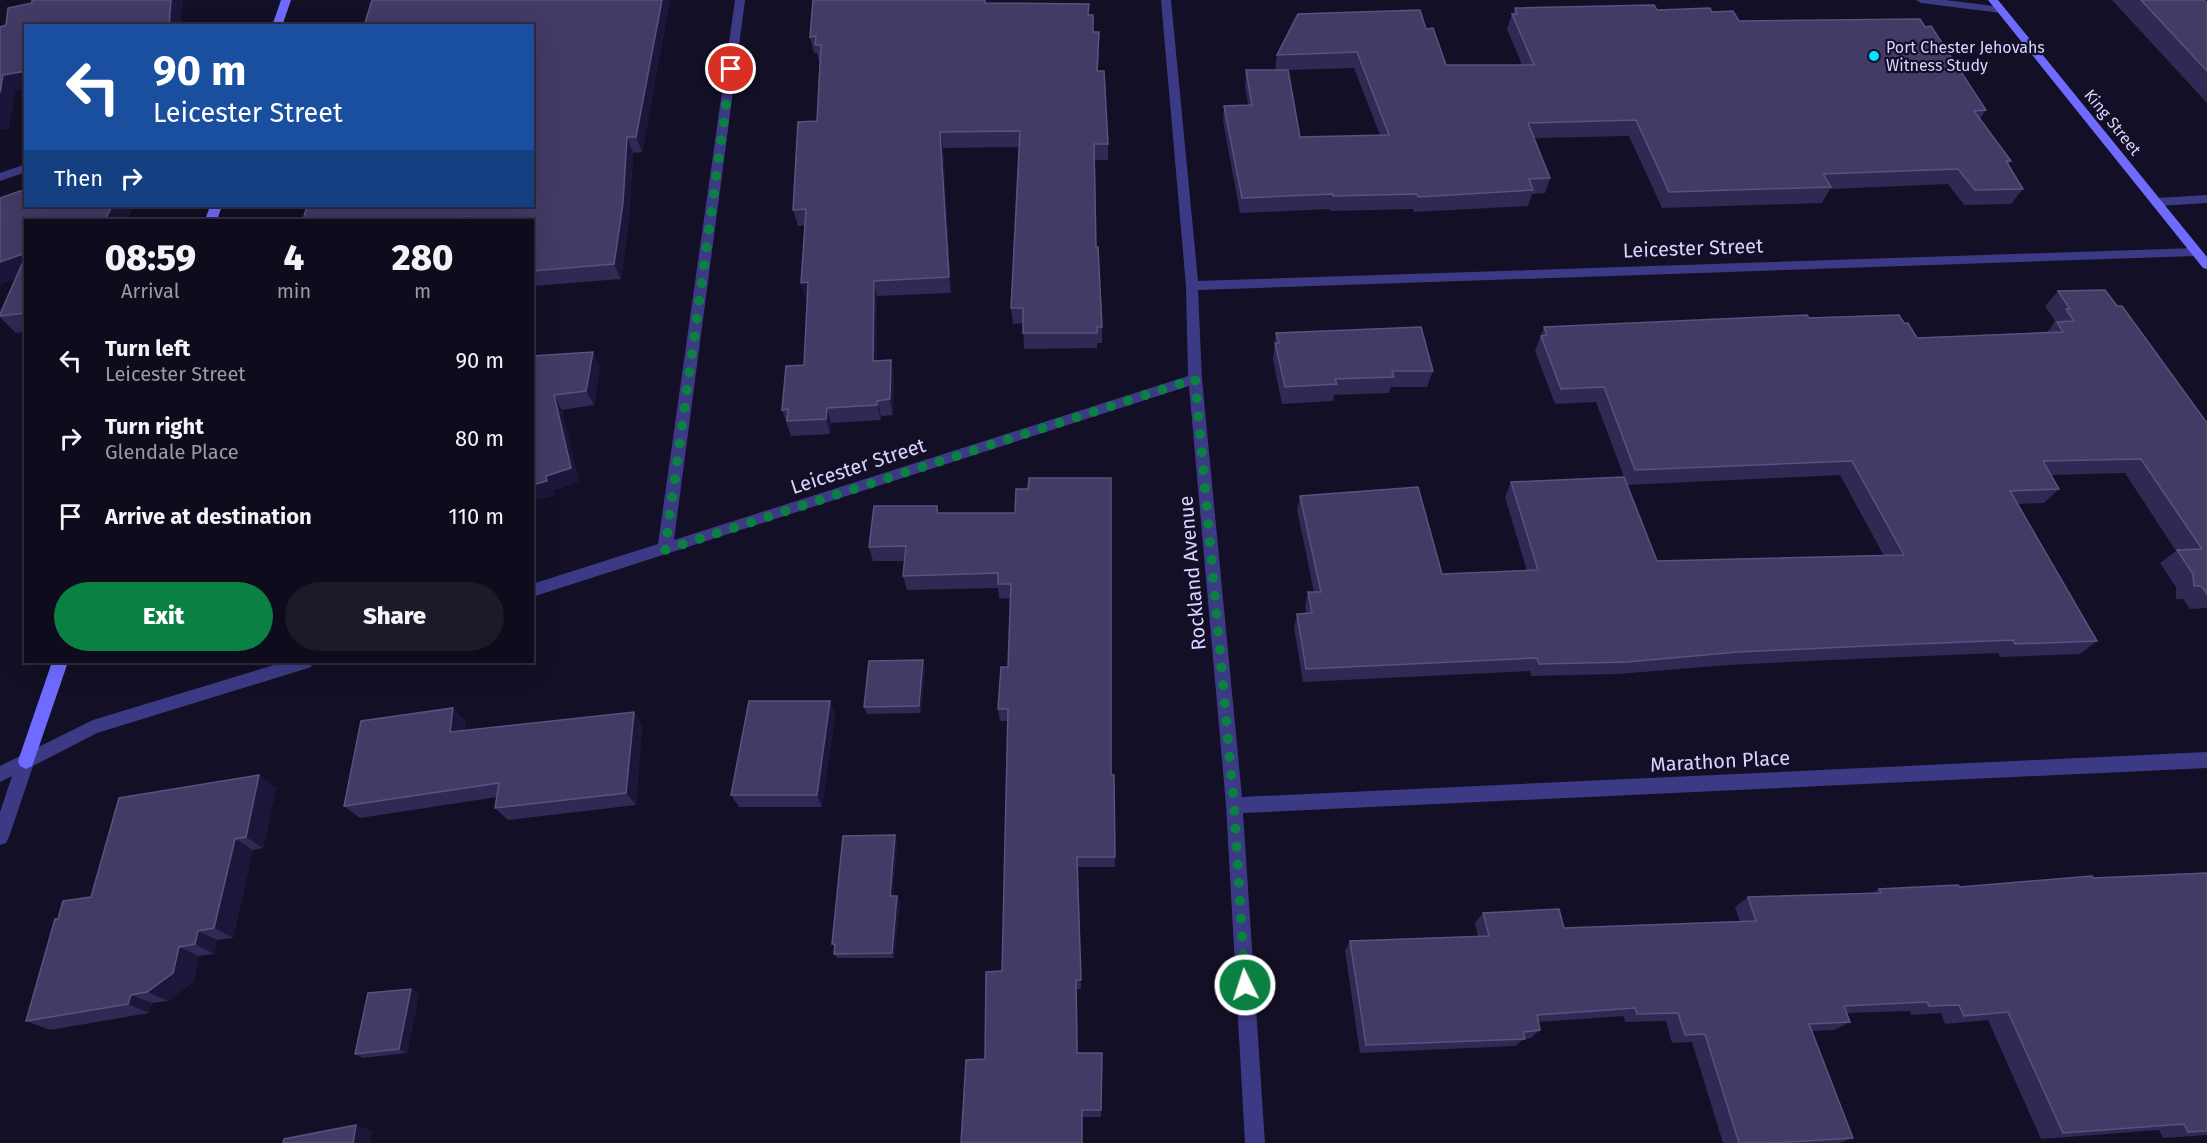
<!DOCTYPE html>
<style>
:root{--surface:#0e0b1c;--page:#1c1929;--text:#f1f3f6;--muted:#9b9ba3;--line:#2e2b3b;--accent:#0b8043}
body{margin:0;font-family:"Fira Sans",sans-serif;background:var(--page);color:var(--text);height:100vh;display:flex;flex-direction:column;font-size:22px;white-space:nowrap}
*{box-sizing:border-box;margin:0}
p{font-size:20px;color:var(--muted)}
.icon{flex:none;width:33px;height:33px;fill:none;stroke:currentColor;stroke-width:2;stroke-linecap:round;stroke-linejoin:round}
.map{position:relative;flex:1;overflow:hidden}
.drawer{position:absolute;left:24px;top:219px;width:510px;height:444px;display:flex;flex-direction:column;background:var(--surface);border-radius:0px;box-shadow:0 6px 24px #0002,0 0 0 2px var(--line)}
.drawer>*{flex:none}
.banner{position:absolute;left:24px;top:24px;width:510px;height:183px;border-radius:0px;box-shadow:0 6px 24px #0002,0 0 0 2px var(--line);background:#1a4fa0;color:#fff;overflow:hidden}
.pin{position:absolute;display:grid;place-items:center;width:51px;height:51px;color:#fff;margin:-26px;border:3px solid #fff;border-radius:50%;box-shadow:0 2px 6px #0007}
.me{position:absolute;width:66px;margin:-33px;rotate:356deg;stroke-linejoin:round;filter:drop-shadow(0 0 4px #0008)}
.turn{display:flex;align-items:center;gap:21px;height:126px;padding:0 30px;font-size:27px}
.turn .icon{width:78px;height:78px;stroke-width:2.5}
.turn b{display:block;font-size:42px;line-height:51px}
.then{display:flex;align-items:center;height:57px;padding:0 30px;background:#0003;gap:12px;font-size:22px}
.eta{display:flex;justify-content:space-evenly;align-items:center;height:102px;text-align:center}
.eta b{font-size:36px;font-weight:800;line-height:42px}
.cta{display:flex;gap:12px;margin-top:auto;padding:12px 30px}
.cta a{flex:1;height:69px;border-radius:36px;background:var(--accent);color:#fff;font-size:24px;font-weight:800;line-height:69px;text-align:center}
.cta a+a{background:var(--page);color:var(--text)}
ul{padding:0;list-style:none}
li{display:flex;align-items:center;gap:18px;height:78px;padding:0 30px}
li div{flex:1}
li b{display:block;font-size:22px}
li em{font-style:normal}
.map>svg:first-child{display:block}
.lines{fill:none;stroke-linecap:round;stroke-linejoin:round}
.street{fill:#3d3a85;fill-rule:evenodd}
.secondary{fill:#6f6bff;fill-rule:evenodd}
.wall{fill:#312854;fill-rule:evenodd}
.shaded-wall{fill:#1d163a}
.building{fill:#433a66;stroke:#5a527e;stroke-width:1.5}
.route{stroke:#0b8043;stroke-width:10;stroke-dasharray:0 18}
.poi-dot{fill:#00e5ff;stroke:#130f26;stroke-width:2}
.labels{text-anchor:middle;stroke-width:4.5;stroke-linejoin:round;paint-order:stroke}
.far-poi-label{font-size:16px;fill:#d9d4ff;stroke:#130f26;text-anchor:start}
.far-street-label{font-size:16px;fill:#d9d4ff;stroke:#130f26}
.street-label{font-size:20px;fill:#d9d4ff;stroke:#130f26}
</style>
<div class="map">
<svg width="2207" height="1143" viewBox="0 0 2207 1143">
<rect width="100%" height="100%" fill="#130f26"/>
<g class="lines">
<!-- street -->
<path class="street" d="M735,0H745L674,540L1188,376L1186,286L1161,0H1171L1198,281L2196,248L2202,252L2196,256L1198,290L1202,379L1242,797L2207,752V768L1243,813L1265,1143H1245L1226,805L1189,386L532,597V584L658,544Z
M1916,0H1946L2001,7L2006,10L2001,13L1921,3Z
M26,164V172L0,181V173Z
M2207,195V203L2157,206L2151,202L2157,198Z
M284,662H313L311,667L305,669L97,733L33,766L9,837L6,843L0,845V812L12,776L0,782V766L93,720Z"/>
<!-- secondary -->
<path class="secondary" d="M281,0H291L282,26H272Z
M1988,0H1998L2207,257V269L2203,268Z
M210,206H222L217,220H205Z
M52,662H68L34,761L32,766L26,769L20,766L18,761Z"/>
</g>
<!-- wall -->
<path class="wall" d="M670,0L642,152L633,153L629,219L621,279L532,286V220H303Z
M986,0V3L1089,15L1093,32L1099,48L1098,71L1108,144V160H1095L1096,247L1102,327V343H1097V348L1024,349L1023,323L1013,324L1011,308L1019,147L943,148L951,293L877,296V361L891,360L894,375L893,415L881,416V420L831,423L830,434L791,436L782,410L804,365L807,299H806L801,283L805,225L798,226L793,210L817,121L820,61H819L817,53H814L810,37Z
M2112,0H2204L2207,3V103Z
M1515,8L1712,12L1739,21L1986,110L1980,119L2011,161L2008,165L2023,189L2011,204L1964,205L1948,184L1830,189L1822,203L1662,208L1629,136L1534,138L1550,178L1545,193L1532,194L1528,206L1414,212L1413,209L1330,211V209L1240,213L1223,121L1224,106L1248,105L1245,86L1246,70H1275L1277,55L1426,29L1446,65H1522L1507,29L1512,14H1513ZM1354,68L1380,135L1300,137L1288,70Z
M0,198L26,206H134L127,220H26V331L16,333L0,317L15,279L0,284Z
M2058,291L2117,306L2207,423V608L2190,609L2183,599H2176V587L2160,563L2176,551L2125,473L2051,475L2059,489L2044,503L2017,504L2097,641L2080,654L2000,657L1998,653L1854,659L1728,665L1618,674L1531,676L1530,671L1303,682L1294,627L1297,614L1306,613L1305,606L1308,592H1314L1297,510L1300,496L1442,574L1527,571L1505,497L1511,482L1624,477L1596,402L1555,404L1535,351L1544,327L1809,318L1904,323L1917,338L2047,332L2053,325V324L2055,321L2045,306ZM1840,475L1884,556L1657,561L1627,485Z
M1276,333L1433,371L1427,387H1391L1389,393L1334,395L1333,401L1282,404L1273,360Z
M532,356L600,366L594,405L562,410L579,482L554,490L555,495L532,501Z
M937,506L939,513H1015L1111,775L1115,867H1077L1081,989H1077L1078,1053H1102L1101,1117H1083L985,1059L1002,971L1008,721H1000L998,709L1008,667L1011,599L999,598L998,588L907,590L903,576L905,561H873L869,547Z
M925,667L921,713L867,714L864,707Z
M830,701L835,714L822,807H739L731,795Z
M634,712L642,725L636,805L508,820L495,808L497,797L360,818L344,806L466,721L464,731Z
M276,787L263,848L253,850L233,938L217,940L214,954L199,956L193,982L168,1001L152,1003L149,1013L50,1030L26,1021L58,919L91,897Z
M895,835L897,841L893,896H897L900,901L894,958H837L834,954V947L832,944Z
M2207,873V1135L2163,1138L2159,1130L2041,1139L1988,1020L1945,1024L1941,1013L1911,1015L1910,1011L1847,1013L1850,1022L1834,1030L1812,1031L1853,1138L1840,1143H1723L1692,1042L1672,1043L1666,1021L1625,1022L1624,1016L1538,1022L1540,1030L1531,1038L1524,1039L1515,1046L1360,1053L1345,951L1350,941L1478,936L1475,923L1483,913L1564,928L1740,922L1735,907L1748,897L1873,893L1879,889L1960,887L2093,878Z
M411,989L419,994L407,1053L363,1058L355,1054Z"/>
<!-- shaded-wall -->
<path class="shaded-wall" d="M171,0H183L181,26H169Z
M662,0H670L642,152L636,137Z
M26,71V88L16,90L9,128L0,130V93L3,75Z
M940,132L943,148L951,293L949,277Z
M627,137L633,153L629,219L621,279L614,264Z
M112,206H134L127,220H105Z
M26,253V275L0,284V262Z
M874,281L877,296V376L873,361Z
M808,282L812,298L806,299L801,283Z
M593,352L600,366L594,405L586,391Z
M891,360L894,375L893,415L890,399Z
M554,395L562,410L579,482L554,490L555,495L532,501V485L546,476Z
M877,401L881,416V420L877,405Z
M827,408L831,423L830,434L826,419Z
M923,660L925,667L921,713L919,706Z
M830,701L835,714L822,807L817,795Z
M453,708L466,721L463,745L450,732Z
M634,712L642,725L636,805L626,793Z
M259,775L276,787L263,848L246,837Z
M895,835L897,841L893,901L890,896Z
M235,839L253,850L233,938L214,928Z
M897,896L900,901L894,958L892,953Z
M198,931L217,940L214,954L195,944Z
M179,947L199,956L193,982L168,1001L147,992Z
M411,989L419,994L407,1053L399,1049Z
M131,995L152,1003L149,1013L128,1004Z
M356,1125L373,1131L371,1143H353Z"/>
<!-- building -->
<path class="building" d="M32,0H171L169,26H26V71L3,75L0,93V27L6,25L8,8L32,3Z
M372,0H662L636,137H627L623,203L614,264L532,271V220H466L467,217L437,220H303L307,206H532V26H364Z
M813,0H985V3L1089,4L1088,15H1093V32H1099L1097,71H1104L1108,144H1094L1096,247H1098L1102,327H1097V333H1023V308H1011L1020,131L940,132L949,277L874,281L873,361L891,360L890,399L877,401V405L827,408L826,419L787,421L788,409L782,410L786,366L804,365L808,282L801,283L806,209L793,210L798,122L817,121L821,45H815L816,36L810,37Z
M2141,0H2204L2207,3V71Z
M1654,5L1657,10L1710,8L1712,12L1733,11L1739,21L1920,19L1925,27L1931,26L1986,110L1974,111L2011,161H2006L2023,189L1975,190L1958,169L1823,174L1831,187L1669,192L1636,120L1528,123L1550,178L1529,179L1533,190L1418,197L1417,194L1333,196V194L1242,198L1224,106L1252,105L1246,70H1288L1300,137L1389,135L1357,52L1277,55L1298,14L1420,10L1426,29L1433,28L1446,65H1534L1512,14H1517L1515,8Z
M20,191H26V206H112L105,220H26V253L0,262V198Z
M26,255V313L0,316V314Z
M2105,290L2117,306H2122L2207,423V594L2201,586H2194L2193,574L2177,550L2202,549L2141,459L2043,461L2059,489L2010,491L2097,641L2015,644L2013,640L1867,646L1738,652L1627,662L1539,664L1537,658L1306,669L1297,614L1312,613L1308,592H1321L1300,496L1418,487L1442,574L1538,570L1511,482L1624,477L1657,561L1904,555L1852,461L1635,470L1604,387L1561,389L1541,336L1547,335L1544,327L1807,315L1809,318L1899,315L1904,323H1908L1917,338L2063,332L2057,322L2074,321L2066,309H2070L2058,291Z
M1421,327L1433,371H1392L1394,377L1335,379L1337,384L1285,387L1275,343H1279L1276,333Z
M593,352L586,391L554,395L571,468L546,476L547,481L532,485V356Z
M1029,478H1111V775H1114L1115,857H1077L1081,980H1076L1077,1053H1102L1101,1110H1082V1143H961L966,1060L985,1059L986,972L1002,971L1008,709H998L1001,667H1008L1011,584H998V573L903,576L906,546L869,547L874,506H937V513H1015L1016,489H1028Z
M923,660L919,706L864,707L869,661Z
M749,701H830L817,795H731Z
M453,708L450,732L634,712L626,793L495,808L499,783L344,806L361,721Z
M259,775L246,837L235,839L214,928L198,931L195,944L179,947L173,973L147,992L131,995L128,1004L26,1021L55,919H58L63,901L91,897L119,798Z
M895,835L890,896H897L892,953L834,954L835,944H832L843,836Z
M2207,873V1131L2188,1132L2184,1124L2063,1133L2008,1012L1964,1016L1959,1005L1929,1006L1927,1002L1844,1006L1850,1022L1809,1024L1853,1138L1772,1143H1739L1705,1034L1685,1035L1678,1013L1637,1014L1635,1008L1537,1015L1540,1030L1523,1032L1525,1039L1366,1045L1350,941L1489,936L1483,913L1559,909L1564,928L1756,921L1748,897L1881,893L1879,889L1958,885L1960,887L2092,876L2093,878Z
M411,989L399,1049L355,1054L368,993Z
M356,1125L353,1143H283L284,1139Z"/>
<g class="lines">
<!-- route -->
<path class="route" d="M731,69L665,550L1195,379L1234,805L1245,985"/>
</g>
<!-- markers -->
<circle class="poi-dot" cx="1874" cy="56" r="6"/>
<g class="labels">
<!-- far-poi labels -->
<g class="far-poi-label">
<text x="1886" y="53">Port Chester Jehovahs<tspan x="1886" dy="18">Witness Study</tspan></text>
</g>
<!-- far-street labels -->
<g class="far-street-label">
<text transform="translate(2113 122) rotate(51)" y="6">King Street</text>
</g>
<!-- street labels -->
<g class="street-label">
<text transform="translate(1693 248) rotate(-2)" y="7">Leicester Street</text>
<text transform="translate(858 466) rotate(-18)" y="7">Leicester Street</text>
<text transform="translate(1192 573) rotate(-95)" y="7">Rockland Avenue</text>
<text transform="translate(1720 761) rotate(-3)" y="7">Marathon Place</text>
</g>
</g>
</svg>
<div class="pin" style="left:731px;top:69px;background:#d93025"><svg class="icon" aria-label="arrive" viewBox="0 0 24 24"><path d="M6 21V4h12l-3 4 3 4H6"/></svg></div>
<svg class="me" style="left:1245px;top:985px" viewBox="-20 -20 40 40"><circle r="17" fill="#0b8043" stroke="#fff" stroke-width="3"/><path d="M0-11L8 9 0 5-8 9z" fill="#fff"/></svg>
<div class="banner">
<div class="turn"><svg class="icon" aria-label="left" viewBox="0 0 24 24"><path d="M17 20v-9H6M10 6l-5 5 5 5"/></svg><div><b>90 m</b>Leicester Street</div></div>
<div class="then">Then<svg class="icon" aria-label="right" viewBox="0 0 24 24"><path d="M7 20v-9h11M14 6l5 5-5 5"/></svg></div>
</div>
<section class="drawer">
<div class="eta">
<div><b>08:59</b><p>Arrival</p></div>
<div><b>4</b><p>min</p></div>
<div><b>280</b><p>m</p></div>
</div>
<ul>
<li><svg class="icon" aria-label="left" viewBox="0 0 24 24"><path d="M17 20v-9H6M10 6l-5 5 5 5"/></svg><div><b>Turn left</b><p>Leicester Street</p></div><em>90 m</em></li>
<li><svg class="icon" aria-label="right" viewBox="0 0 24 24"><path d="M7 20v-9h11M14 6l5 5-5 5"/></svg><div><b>Turn right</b><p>Glendale Place</p></div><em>80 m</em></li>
<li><svg class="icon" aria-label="arrive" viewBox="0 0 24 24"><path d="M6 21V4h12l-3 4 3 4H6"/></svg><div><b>Arrive at destination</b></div><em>110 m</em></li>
</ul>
<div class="cta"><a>Exit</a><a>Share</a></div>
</section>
</div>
